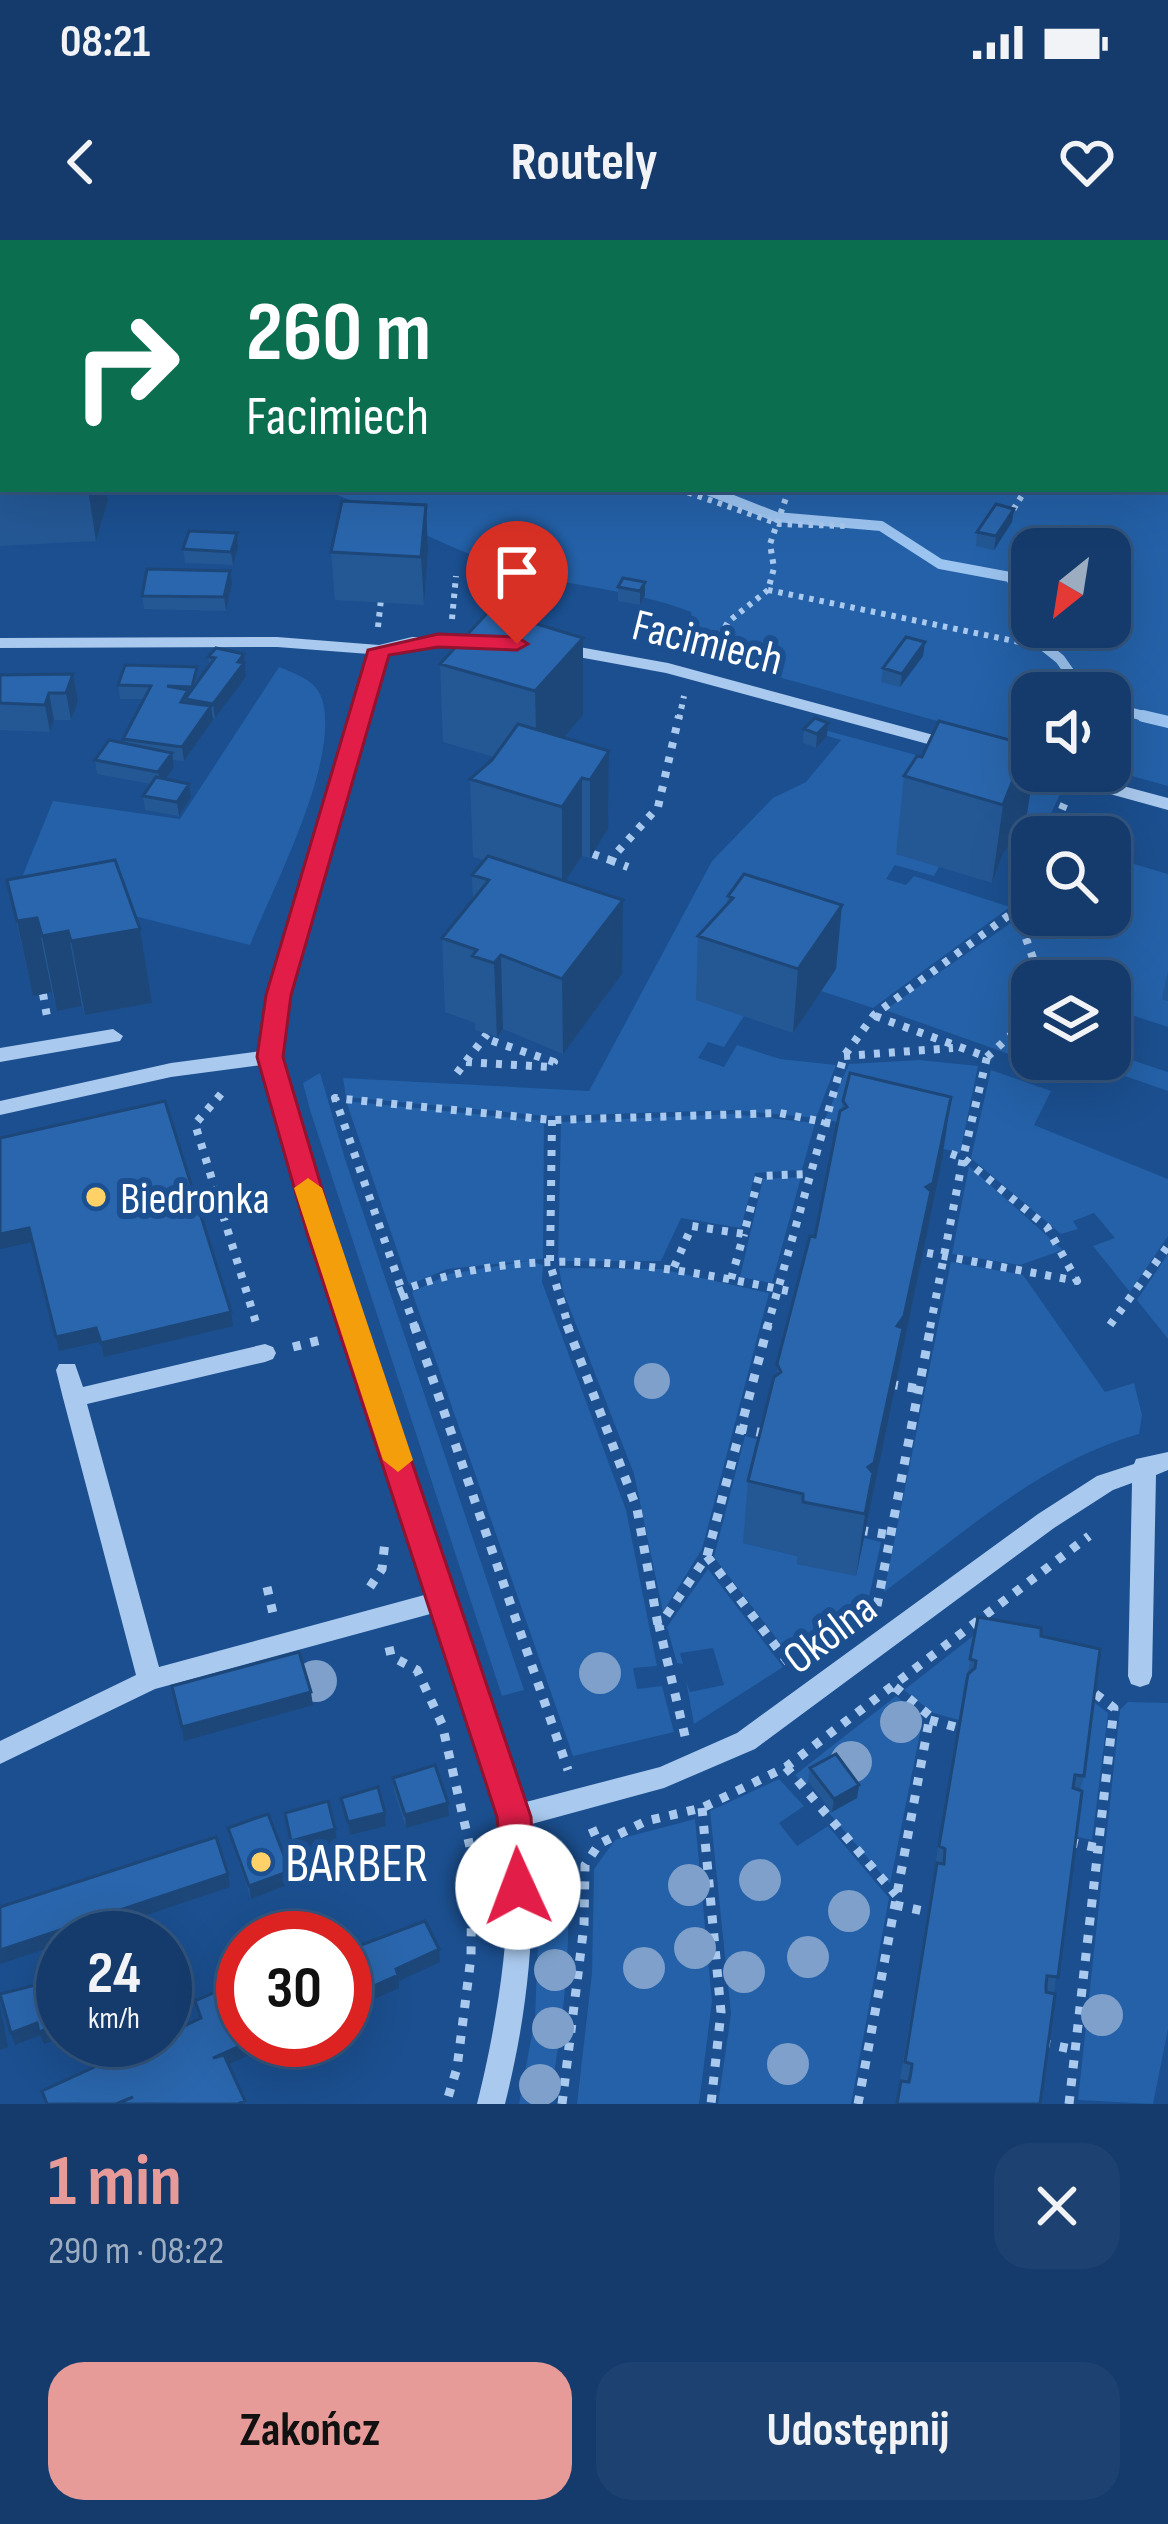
<!DOCTYPE html>
<html lang="pl">
<meta charset="utf-8">
<style>
:root{--surface:#143b6b;--page:#1d4271;--text:#f1f3f6;--muted:#9dadc1;--line:#33557e;--accent:#e69b98}
body{margin:0;font-family:"Sofia Sans Condensed",sans-serif;background:var(--page);color:var(--text);height:100vh;display:flex;flex-direction:column;font-size:45px;white-space:nowrap}
*{box-sizing:border-box;margin:0}
p{font-size:39px;color:var(--muted)}
.icon{flex:none;width:66px;height:66px;fill:none;stroke:currentColor;stroke-width:2;stroke-linecap:round;stroke-linejoin:round}
.map{position:relative;height:1864px;overflow:hidden}
.sheet{display:flex;flex-direction:column;background:var(--surface);flex:1}
.sheet>*{flex:none}
.guide{position:absolute;left:0px;top:0px;width:1170px;height:252px;box-shadow:0 12px 48px #0002,0 0 0 3px var(--line);background:#0b6e4f;color:#fff;overflow:hidden}
.needle{width:78px;rotate:210deg}
.fabs{position:absolute;left:1011px;top:288px;display:grid;gap:24px}
.fabs a{display:grid;place-items:center;width:120px;height:120px;border-radius:24px;background:var(--surface);box-shadow:0 12px 48px #0002,0 0 0 3px var(--line);font-size:60px}
.speed{position:absolute;left:36px;top:1671px;display:flex;gap:24px;font-size:60px;font-weight:700;text-align:center}
.speed>*{display:grid;place-content:center;width:156px;height:156px;border-radius:50%;background:var(--surface);box-shadow:0 12px 48px #0002,0 0 0 3px var(--line);line-height:1}
.speed small{font-size:30px;font-weight:400}
.speed .limit{border:18px solid #d22;background:#fff;color:#111}
.pin{position:absolute;display:grid;place-items:center;width:102px;height:102px;color:#fff;margin:-123px -51px;border-radius:50% 50% 50% 0;rotate:-45deg;box-shadow:0 0 12px #0007}
.pin .icon{rotate:45deg}
.me{position:absolute;width:132px;margin:-66px;rotate:358deg;stroke-linejoin:round;filter:drop-shadow(0 0 9px #0008)}
.turn{display:flex;align-items:center;gap:42px;height:252px;padding:0 48px;font-size:54px}
.turn .icon{width:156px;height:156px;stroke-width:2.5}
.turn b{display:block;font-size:84px;line-height:102px}
.round{display:grid;place-items:center;flex:none;width:126px;height:126px;border-radius:36px;background:var(--page)}
.headline{display:flex;align-items:center;justify-content:space-between;height:204px;padding:0 48px}
h1{font-size:72px;font-weight:700;line-height:90px;color:var(--accent)}
.cta{display:flex;gap:24px;margin-top:auto;padding:24px 48px}
.cta a{flex:1;height:138px;border-radius:36px;background:var(--accent);color:#111;font-size:48px;font-weight:700;line-height:138px;text-align:center}
.cta a+a{background:var(--page);color:var(--text)}
.status{display:flex;justify-content:space-between;align-items:center;height:84px;padding:0 60px;background:var(--surface);direction:ltr}
.status svg{height:33px;fill:currentColor}
header{display:flex;justify-content:space-between;align-items:center;height:156px;padding:0 48px;background:var(--surface);font-size:54px;font-weight:700}
.map>svg:first-child{display:block}
.green{fill:#2461a8;fill-rule:evenodd}
.lines{fill:none;stroke-linecap:round;stroke-linejoin:round}
.stream-far1{stroke:#9cc4f0;stroke-width:10}
.stream{stroke:#9cc4f0;stroke-width:12}
.path-far2{stroke:#a9c9ee;stroke-width:6;stroke-dasharray:4.5 6;stroke-linecap:butt}
.path-far1{stroke:#a9c9ee;stroke-width:8;stroke-dasharray:6 9;stroke-linecap:butt}
.path{stroke:#a9c9ee;stroke-width:9;stroke-dasharray:8 10;stroke-linecap:butt}
.minor{fill:#a9c9ee;fill-rule:evenodd}
.tree{fill:#7ea0ca}
.wall{fill:#245895}
.shaded-wall{fill:#1d4779}
.building{fill:#2a66ad;stroke:#1d4779;stroke-width:3}
.route{fill:#e11d48;stroke:#92132f;stroke-width:3}
.slow{fill:#f59e0b}
.poi-dot{fill:#ffd166;stroke:#1b4f8f;stroke-width:4.5}
.labels{text-anchor:middle;stroke-width:12;stroke-linejoin:round;paint-order:stroke}
.street-label{font-size:45px;fill:#fff;stroke:#1b4f8f}
.poi-label{font-size:45px;fill:#fff;stroke:#1b4f8f;text-anchor:start}
.near-poi-label{font-size:54px;fill:#fff;stroke:#1b4f8f;text-anchor:start}
</style>
<div class="status"><b>08:21</b><svg viewBox="0 0 49 12"><path d="M0 12V9h3v3zM5 12V6h3v6zM10 12V3h3v9zM15 12V0h3v12zM26 1h20v11H26zM47 4h2v5h-2z"/></svg></div>
<header><svg class="icon" aria-label="back" viewBox="0 0 24 24"><path d="M15 5l-7 7 7 7"/></svg>Routely<svg class="icon" aria-label="heart" viewBox="0 0 24 24"><path d="M12 20l-8-8c-3-5 5-10 8-4 3-6 11-1 8 4z"/></svg></header>
<div class="map">
<svg width="1168" height="1864" viewBox="0 0 1168 1864">
<rect width="100%" height="100%" fill="#1b4f8f"/>
<!-- green -->
<path class="green" d="M0,0H854L3,3L0,246Z
M1168,224V546L1110,530V453H1032V507L695,414L691,372C638,351 584,348 529,334C456,315 392,276 323,249H1167ZM1032,309H1110V387H1032Z
M279,427C296,434 316,440 322,459C341,519 273,647 250,705L18,647L53,561L180,579Z
M817,488L1060,554L1040,597H1032L1026,610L1014,605L1024,585L896,614L940,625L934,636L895,625L886,639L906,645L914,636L1010,667L873,768L821,751L835,729L696,759L744,776L724,807L708,802L698,818L724,827L737,805L780,819L836,825L816,878L733,870L546,876L346,857L343,838L589,851L712,621L773,558L806,542L841,500L814,492Z
M1110,600L1126,604L1117,619L1168,634V747L1162,759L1168,761V787L1110,768V741H1032V819H1071L1062,833L885,770L1008,685L1032,650V675H1110Z
M1110,813L1168,832V851L1076,819H1110Z
M920,820L978,826L960,913L825,879L849,824Z
M991,830L1051,851L1034,885L1168,939V996L1130,1052L1093,1006L1115,998L1094,973L1073,981L1078,989L1061,994L971,918Z
M320,833L345,919L524,1450L502,1456L310,870L303,843Z
M346,861L544,881L543,1019L447,1029L409,1045Z
M732,874L815,883L802,930L755,933L741,988L681,978L661,1021H558L561,882Z
M969,926L1063,1010L1020,1025L952,1014Z
M801,937L772,1043L740,1037L763,939Z
M1168,1014V1099L1137,1060Z
M528,1021L543,1025L542,1042L626,1270L657,1426L633,1428L637,1449L662,1446L674,1492L573,1516L412,1052L449,1034Z
M951,1022L1023,1035L1105,1152L1134,1143L1142,1175L1139,1194C1042,1221 964,1293 884,1352Z
M559,1028L661,1029L769,1053L702,1309L663,1372L634,1234L563,1051Z
M745,1196L768,1202L744,1303L797,1316V1324L856,1335L864,1298L881,1302L867,1366L793,1420L714,1317Z
M708,1329L783,1427L694,1484L686,1441L690,1452L724,1445L713,1408L680,1413L683,1424L677,1423L667,1387Z
M991,1382L1108,1473L1092,1600L1069,1595L966,1438L959,1480L933,1473L904,1450Z
M896,1456L923,1478L890,1644L829,1573L856,1558L809,1541L805,1545L795,1535Z
M1128,1462L1168,1463V1789L1153,1864L1078,1860L1120,1470Z
M779,1539L804,1566L779,1583L797,1606L828,1586L889,1658L851,1864H718L731,1774L710,1571Z
M695,1579L712,1761L699,1864H577L592,1733L594,1629L615,1600Z
M562,1599C576,1687 564,1777 549,1864H519L535,1778L541,1627Z"/>
<g class="lines">
<!-- stream-far1 -->
<path class="stream-far1" d="M717,3L723,0
M705,249L776,277L881,286L940,324L1010,337L1020,353L1026,392L1060,419L1084,453
M1110,467L1155,479"/>
<!-- stream -->
<path class="stream" d="M1143,476L1168,482"/>
<!-- path-far2 -->
<path class="path-far2" d="M447,0L456,3
M534,3L541,0
M678,249L779,284L845,286
M1008,278L1026,249
M768,350L1024,403
M452,379L456,336
M378,387L381,359
M709,414L728,382L768,350L774,328L770,304L789,249
M679,479L684,456"/>
<!-- path-far1 -->
<path class="path-far1" d="M1050,597L1066,560
M593,614L610,620L658,567L679,476
M610,620L628,627
M1016,670L1041,741
M43,754L48,782
M875,776L987,817L963,918L1047,987L1077,1041L917,1011
M844,816L953,808
M987,817L1032,776
M466,822L550,827L554,822L484,798L487,794
M457,833L484,798
M221,854L195,884L257,1086
M552,880L550,1024L569,1088
M674,1027L692,986L744,994L759,936L808,934
M731,1039L744,994
M398,1052C530,1000 667,1025 802,1054
M1110,1085L1168,1006
M415,1088L335,858L552,880L780,873L842,886
M767,1088L844,816L874,775L1016,670L1032,636
M930,1088L963,918L938,909"/>
<!-- path -->
<path class="path" d="M414,1085L568,1530
M567,1085L637,1269L658,1385
M293,1107L325,1099
M890,1144L919,1149
M739,1188L767,1194
M860,1290L890,1295
M707,1316L794,1430
M267,1347L274,1378
M370,1347L382,1329L385,1301
M877,1366L931,1085
M389,1407L391,1416L417,1430L442,1484L472,1616L471,1717L457,1828L446,1864
M930,1480L963,1489
M685,1496L659,1386L707,1316L768,1085
M786,1527L896,1655
M702,1568L721,1772L711,1864
M592,1588L599,1604
M1070,1602L1098,1608
M895,1665L933,1673
M1042,1803L1076,1810
M562,1864L584,1685L585,1625L599,1604L646,1581L702,1568L786,1527L1089,1296
M858,1864L930,1476L895,1447
M1069,1864L1114,1468L1088,1448"/>
<!-- minor -->
<path class="minor" d="M1167,11H1168V19H1167Z
M1168,172V183L1167,184V173Z
M277,397L379,405L412,397H490L498,402L490,407H412L387,413L288,755L280,817L332,993L522,1563L660,1527L737,1493L1038,1274L1097,1236L1134,1224L1136,1219L1168,1212V1230L1156,1235L1152,1436L1149,1444L1140,1447L1131,1444L1128,1436L1132,1243L1113,1250L1054,1288L755,1509L664,1548L528,1585C538,1679 528,1772 505,1864H477C497,1785 520,1654 500,1574C483,1506 456,1439 434,1373L155,1449L0,1524V1501L136,1435L63,1158L56,1130L59,1124H75L83,1147L265,1104L273,1107L276,1113L273,1119L265,1122L87,1164L159,1427L428,1354L310,993L262,825L171,837L0,875V861L171,823L261,811L268,755L369,414L277,407L0,408V398Z
M557,403L668,423L963,503L966,507L957,512L666,433L551,412L549,408Z
M1038,531H1067L1168,558V570L1041,535Z
M113,789L123,796L120,801L0,822V808Z"/>
</g>
<!-- trees -->
<g class="tree">
<circle cx="652" cy="1141" r="18"/>
<circle cx="600" cy="1433" r="21"/>
<circle cx="316" cy="1441" r="21"/>
<circle cx="901" cy="1482" r="21"/>
<circle cx="851" cy="1522" r="21"/>
<circle cx="760" cy="1640" r="21"/>
<circle cx="689" cy="1645" r="21"/>
<circle cx="552" cy="1654" r="21"/>
<circle cx="849" cy="1671" r="21"/>
<circle cx="695" cy="1708" r="21"/>
<circle cx="808" cy="1717" r="21"/>
<circle cx="644" cy="1728" r="21"/>
<circle cx="555" cy="1730" r="21"/>
<circle cx="744" cy="1732" r="21"/>
<circle cx="1102" cy="1775" r="21"/>
<circle cx="553" cy="1788" r="21"/>
<circle cx="788" cy="1824" r="21"/>
<circle cx="540" cy="1845" r="21"/>
</g>
<!-- wall -->
<path class="wall" d="M3,204V249H106L108,260L96,301L0,306V210Z
M426,265L428,312L424,365L335,360L331,312Z
M1014,269L1012,282L994,310L976,306L977,292Z
M238,307L233,325L185,323L183,309Z
M645,342V355L640,365L618,361V347Z
M232,344L226,371L144,369L142,356Z
M583,398V475L563,498L609,511L608,589L590,618L582,616L565,641L622,734L563,814L503,789L497,797L475,790V783L445,772L442,698L473,659L472,635L484,620L473,617L470,539L494,517L443,502L440,424Z
M925,402L923,416L900,447L881,442L883,428Z
M244,414L246,437L215,478H212L213,480L184,521L173,520L174,527L166,539L191,558L179,576L145,570L143,556L151,544L97,534L95,520L124,503L123,499L144,459H120L118,445L199,440L210,426L208,417Z
M73,434L78,461L71,480H54L50,492L0,490V435Z
M804,489L827,496L816,508L803,503Z
M1034,531L1025,585L1003,613L992,643L896,614L904,536Z
M744,634L836,729L793,793L696,760L698,696L727,663L728,656Z
M7,640L140,689L152,763L85,775L82,766L57,771L52,752L33,756Z
M1168,730V761L1162,759Z
M843,861L942,921L856,1336L797,1324V1316L743,1303L748,1241L777,1135V1124L815,997Z
M978,1377L1041,1396L1084,1536L1080,1550L1040,1864H896L959,1480Z
M810,1528L859,1545L857,1558L832,1572L808,1541Z
M393,1538L448,1563L449,1576L406,1588L394,1551Z
M228,1588L290,1631L292,1643L251,1659L231,1601Z"/>
<!-- shaded-wall -->
<path class="shaded-wall" d="M88,249H106L108,260L96,301Z
M426,265L428,312L424,365L421,317Z
M1014,269L1012,282L994,310L996,296Z
M237,293L238,307L233,325L231,312Z
M230,331L232,344L226,371L224,357Z
M645,342V355L640,365V351Z
M583,398V475L537,529L535,451Z
M925,402L923,416L900,447L902,434Z
M244,414L246,437L215,478L213,464Z
M73,434L78,461L71,480L66,453Z
M49,453L54,480L50,492L45,465Z
M211,466L213,480L184,521L182,507Z
M828,483L827,496L816,508L817,494Z
M609,511L608,589L590,618V540Z
M172,513L174,527L161,546L158,532Z
M1032,514V531H1034L1025,585L1003,613L992,643L1003,565L1015,535Z
M582,538V616L562,646V567Z
M189,544L191,558L179,576L177,562Z
M623,660L622,734L563,814L562,739Z
M842,665L836,729L793,793L798,729Z
M37,678L52,752L33,756L17,681Z
M140,689L152,763L85,775L71,701Z
M68,691L82,766L57,771L42,696Z
M501,715L503,789L497,797L494,723Z
M951,857L942,921L856,1336L865,1274L868,1227L926,947Z
M29,988L33,1002L0,1009V994Z
M231,1072L233,1086L104,1117L101,1103Z
M96,1088L99,1102L59,1111L56,1097Z
M311,1452L313,1465L184,1501L182,1487Z
M859,1545L857,1558L832,1572L834,1559Z
M448,1563L449,1576L406,1588L405,1575Z
M385,1573L386,1586L350,1595L348,1582Z
M335,1589L337,1602L293,1614L291,1601Z
M290,1631L292,1643L251,1659L249,1646Z
M228,1634L230,1647L78,1698H63V1703L0,1724V1710Z
M439,1709L440,1722L399,1741V1748L345,1772V1759L396,1729Z
M0,1766L8,1807L0,1810Z
M37,1783H63V1797L44,1804L40,1795L15,1805L11,1793Z
M253,1800H283L216,1830L213,1818Z"/>
<!-- building -->
<path class="building" d="M2,204L3,244H0V210Z
M342,261L426,265L421,317L331,312Z
M996,264L1014,269L996,296L977,292Z
M189,291L237,293L231,312L183,309Z
M147,329L230,331L224,357L142,356Z
M623,338L645,342L640,351L618,347Z
M490,370L583,398L535,451L440,424Z
M906,397L925,402L902,434L883,428Z
M216,408L244,414L238,422L244,423L213,464L185,459L215,418L208,417Z
M125,425L197,427L192,447L167,446L188,450L181,462L211,466L182,507L123,499L151,446L118,445Z
M73,434L66,453H49L45,465L0,463V435Z
M815,478L828,483L817,494L804,489Z
M939,481L1032,506V514L1015,535L1003,565L904,536L917,516L922,517Z
M518,484L609,511L590,540L582,538L562,567L470,539L492,520Z
M109,500L172,513L158,532L95,520Z
M156,537L189,544L177,562L143,556Z
M488,616L623,660L562,739L501,715L494,723L472,716L477,710L442,698L489,640L472,635Z
M115,620L140,689L71,701L68,691L42,696L37,678L17,681L7,640Z
M744,634L842,665L798,729L698,696L733,658L728,656Z
M850,833L951,857L933,943L926,947L931,951L904,1076L897,1086L903,1088L874,1223L868,1227L873,1233L865,1274L803,1262V1254L748,1241L774,1137L781,1132L777,1124L810,996L815,997L840,871L847,867L843,861Z
M165,861L231,1072L101,1103L96,1088L56,1097L29,988L0,994V898Z
M978,1377L1041,1388V1396L1100,1409L1084,1536L1075,1535L1074,1541L1073,1548L1082,1551L1058,1737L1047,1736L1046,1745V1752L1055,1754L1040,1864H897L901,1841L909,1842L911,1832L912,1824L905,1822L937,1623L944,1624L945,1609L939,1606L968,1434L975,1428L976,1421L970,1419Z
M299,1412L311,1452L182,1487L172,1446Z
M836,1514L859,1545L834,1559L810,1528Z
M435,1525L448,1563L405,1575L393,1538Z
M378,1547L385,1573L348,1582L341,1558Z
M328,1561L335,1589L291,1601L285,1573Z
M268,1574L290,1631L249,1646L228,1588Z
M216,1597L228,1634L0,1710V1667Z
M314,1677L324,1698H267L266,1696Z
M425,1681L439,1709L396,1729L398,1735L345,1759V1711Z
M59,1739L63,1752V1783L39,1792L37,1783L11,1793L0,1754Z
M243,1740V1800H253L213,1818L224,1815L245,1861L238,1864H118L133,1857L116,1864H47L42,1851L154,1800H165V1795L201,1778L195,1761Z"/>
<!-- route -->
<path class="route" d="M438,394L517,397L528,404L517,410L438,407L389,415L291,755L283,817L335,993L531,1577L535,1647L530,1658L518,1663L506,1658L497,1577L307,993L257,817L266,755L368,410Z"/>
<!-- slow -->
<path class="slow" d="M308,938L322,948L413,1220L398,1232L383,1220L294,948Z"/>
<!-- markers -->
<g class="poi-dot">
<circle cx="96" cy="957" r="12"/>
<circle cx="261" cy="1622" r="12"/>
</g>
<g class="labels">
<!-- street labels -->
<g class="street-label">
<text transform="translate(708 401) rotate(14)" y="16">Facimiech</text>
<text transform="translate(829 1392) rotate(-37)" y="16">Okólna</text>
</g>
<!-- poi labels -->
<g class="poi-label">
<text x="120" y="973">Biedronka</text>
</g>
<!-- near-poi labels -->
<g class="near-poi-label">
<text x="285" y="1641">BARBER</text>
</g>
</g>
</svg>
<div class="fabs">
<a><svg class="needle" viewBox="-14 -14 28 28"><path d="M0-13l5 13h-10z" fill="#e53935"/><path d="M0 13l5-13h-10z" fill="#9dadc1"/></svg></a>
<a><svg class="icon" aria-label="sound" viewBox="0 0 24 24"><path d="M4 9h4l5-4v14l-5-4H4zM17 9q2 3 0 6"/></svg></a>
<a><svg class="icon" aria-label="search" viewBox="0 0 24 24"><circle cx="10" cy="10" r="6"/><path d="M15 15l6 6"/></svg></a>
<a><svg class="icon" aria-label="layers" viewBox="0 0 24 24"><path d="M12 4l9 5-9 5-9-5zM3 14l9 5 9-5"/></svg></a>
</div>
<div class="speed"><div>24<small>km/h</small></div><div class="limit">30</div></div>
<div class="pin" style="left:517px;top:404px;background:#d93025"><svg class="icon" aria-label="arrive" viewBox="0 0 24 24"><path d="M6 21V4h12l-3 4 3 4H6"/></svg></div>
<svg class="me" style="left:518px;top:1647px" viewBox="-20 -20 40 40"><circle r="19" fill="#fff"/><path d="M0-13L10 11 0 6-10 11z" fill="#e11d48"/></svg>
<div class="guide">
<div class="turn"><svg class="icon" aria-label="right" viewBox="0 0 24 24"><path d="M7 20v-9h11M14 6l5 5-5 5"/></svg><div><b>260 m</b>Facimiech</div></div>
</div>
</div>
<section class="sheet">
<div class="headline"><div><h1>1 min</h1><p>290 m · 08:22</p></div><a class="round"><svg class="icon" aria-label="close" viewBox="0 0 24 24"><path d="M6 6l12 12M18 6L6 18"/></svg></a></div>
<div class="cta"><a>Zakończ</a><a>Udostępnij</a></div>
</section>
